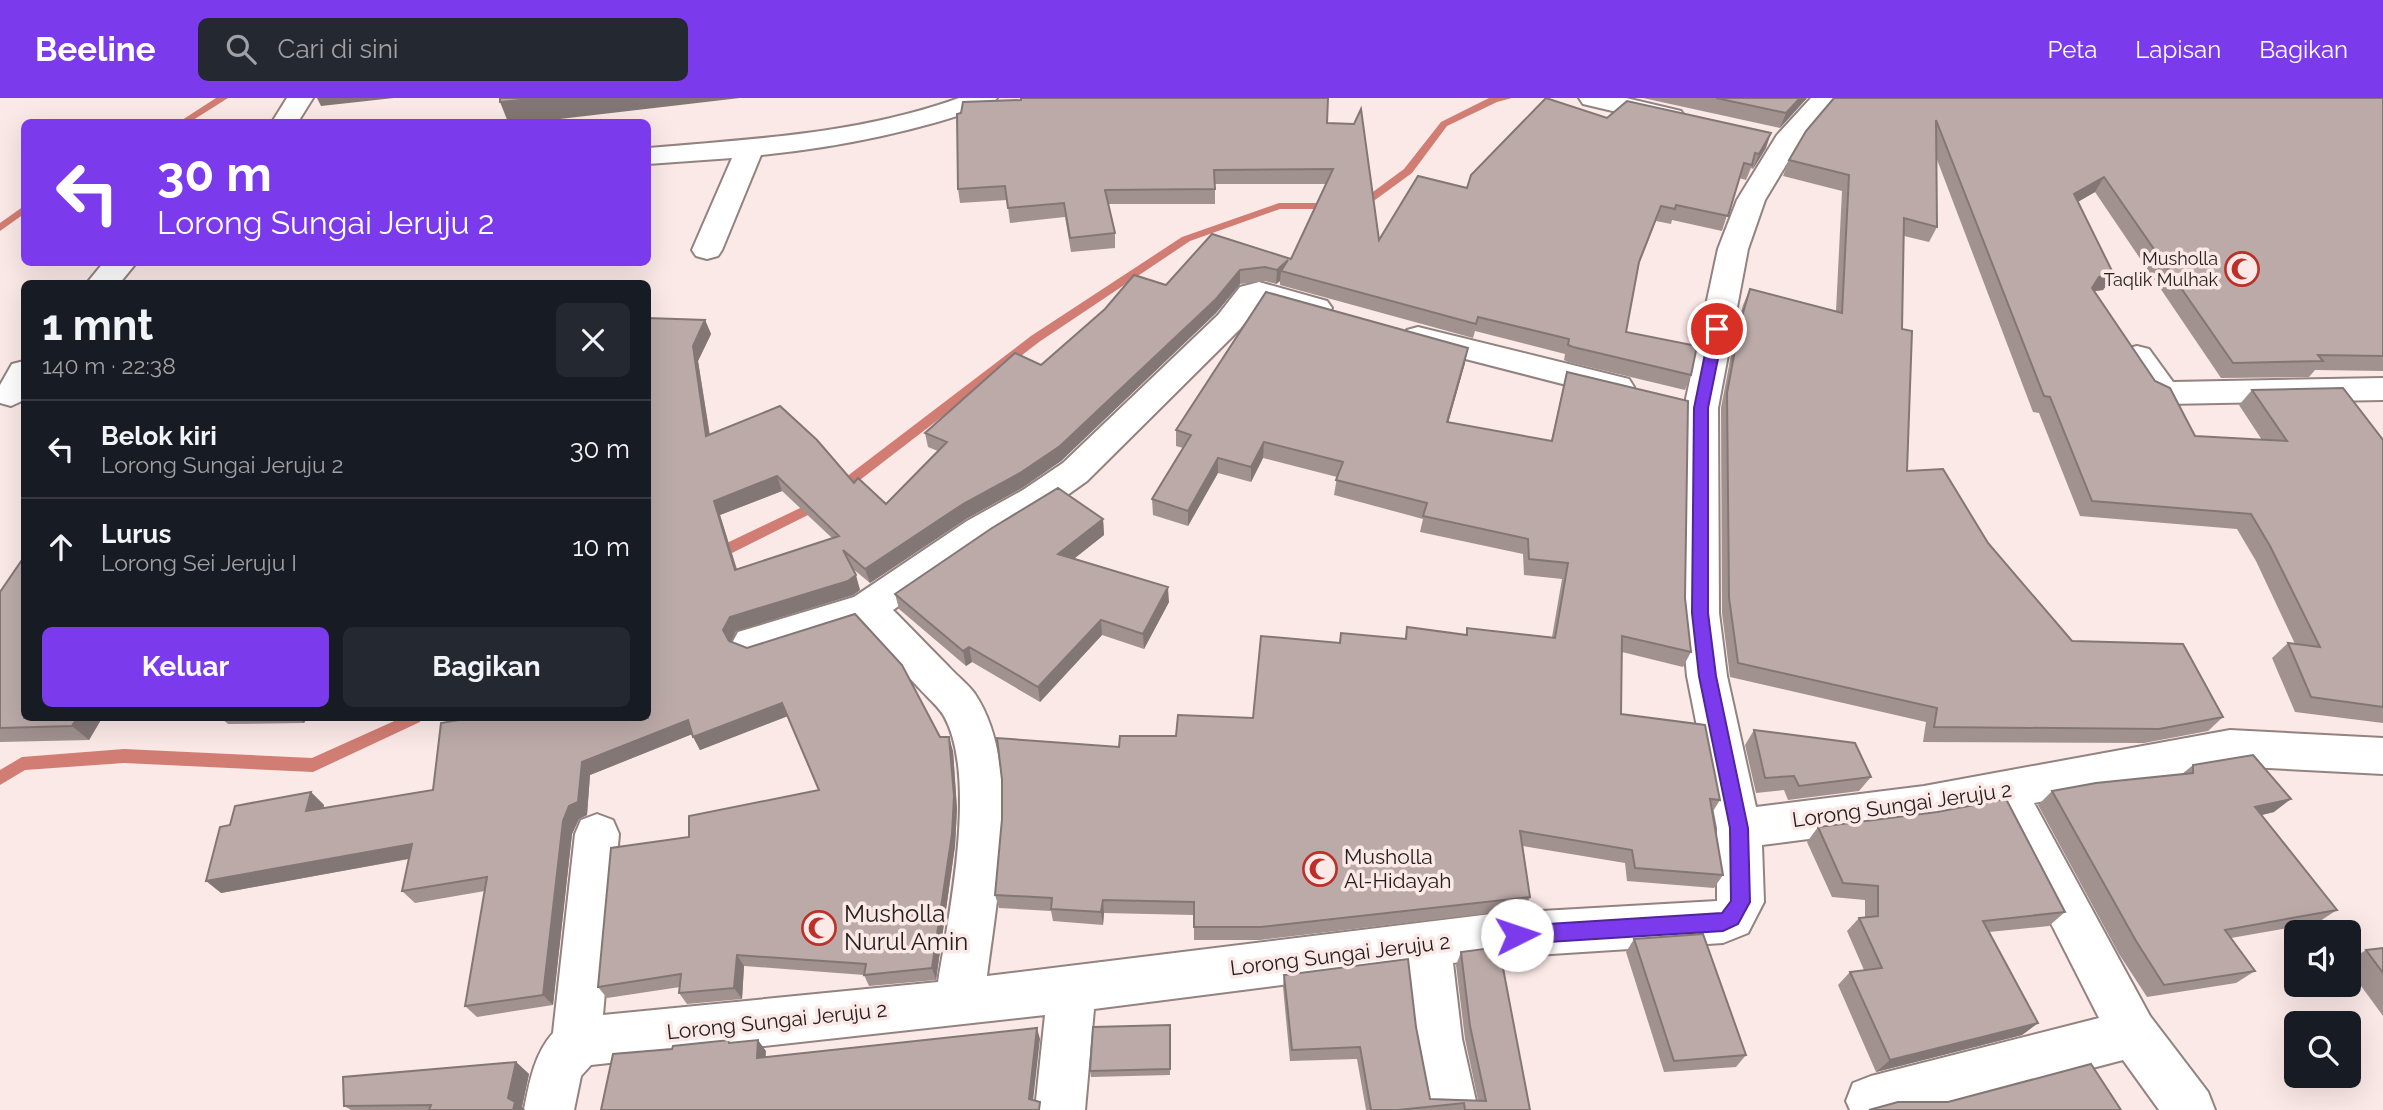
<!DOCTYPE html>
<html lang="id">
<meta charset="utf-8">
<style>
:root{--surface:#171b24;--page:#242831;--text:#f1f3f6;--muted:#9ea1a6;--line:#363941;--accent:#7c3aed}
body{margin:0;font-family:Raleway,sans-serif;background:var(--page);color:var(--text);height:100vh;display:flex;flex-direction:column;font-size:26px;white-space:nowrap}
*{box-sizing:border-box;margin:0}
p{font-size:23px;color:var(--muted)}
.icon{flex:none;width:38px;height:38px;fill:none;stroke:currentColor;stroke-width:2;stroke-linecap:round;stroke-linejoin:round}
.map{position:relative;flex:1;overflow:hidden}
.drawer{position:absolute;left:21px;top:182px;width:630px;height:441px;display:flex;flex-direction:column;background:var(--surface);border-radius:10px;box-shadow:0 7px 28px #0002}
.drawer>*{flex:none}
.banner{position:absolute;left:21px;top:21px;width:630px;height:147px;border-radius:10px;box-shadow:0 7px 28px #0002;background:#7c3aed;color:#fff;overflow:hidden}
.buttons{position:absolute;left:2284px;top:822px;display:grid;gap:14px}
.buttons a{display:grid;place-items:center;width:77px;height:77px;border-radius:10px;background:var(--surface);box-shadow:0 7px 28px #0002;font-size:35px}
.pin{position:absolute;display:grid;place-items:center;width:60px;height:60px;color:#fff;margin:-30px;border:4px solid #fff;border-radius:50%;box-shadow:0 2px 7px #0007}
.me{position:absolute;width:77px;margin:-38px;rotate:86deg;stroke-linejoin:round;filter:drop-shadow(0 0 5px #0008)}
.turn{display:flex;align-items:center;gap:24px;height:147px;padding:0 21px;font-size:32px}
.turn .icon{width:91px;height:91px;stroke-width:2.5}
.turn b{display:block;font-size:49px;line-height:60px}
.round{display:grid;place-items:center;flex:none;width:74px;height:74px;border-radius:10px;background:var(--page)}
.headline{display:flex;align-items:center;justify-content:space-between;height:119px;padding:0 21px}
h1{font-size:42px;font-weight:700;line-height:52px}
.cta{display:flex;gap:14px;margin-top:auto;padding:14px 21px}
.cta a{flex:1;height:80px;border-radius:10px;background:var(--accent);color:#fff;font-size:28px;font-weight:700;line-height:80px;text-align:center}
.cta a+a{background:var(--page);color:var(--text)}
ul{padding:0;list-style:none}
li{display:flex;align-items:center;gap:21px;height:98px;padding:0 21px;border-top:2px solid var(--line)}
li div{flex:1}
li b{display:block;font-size:26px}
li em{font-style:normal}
header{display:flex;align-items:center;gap:42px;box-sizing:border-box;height:98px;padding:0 35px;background:var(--accent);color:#fff}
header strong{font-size:33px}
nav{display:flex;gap:38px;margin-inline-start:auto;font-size:24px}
.search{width:490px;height:63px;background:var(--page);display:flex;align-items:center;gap:18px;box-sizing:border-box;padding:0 24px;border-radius:10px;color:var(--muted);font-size:26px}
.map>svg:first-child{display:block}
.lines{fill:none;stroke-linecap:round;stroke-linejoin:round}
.stream{fill:#d17d73;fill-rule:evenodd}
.street-casing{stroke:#928280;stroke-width:4}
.street{fill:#fff;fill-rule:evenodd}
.wall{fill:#a19290;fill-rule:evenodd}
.shaded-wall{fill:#837776}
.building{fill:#bbaaa8;stroke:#837776;stroke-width:2;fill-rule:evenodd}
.route{fill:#7c3aed;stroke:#51269a;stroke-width:2}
.labels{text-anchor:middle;stroke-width:7;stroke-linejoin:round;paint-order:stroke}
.far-poi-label{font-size:18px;fill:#231d1c;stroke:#fbe9e7;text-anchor:end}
.street-label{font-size:21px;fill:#231d1c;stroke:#fbe9e7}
.poi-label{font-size:21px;fill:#231d1c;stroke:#fbe9e7;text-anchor:start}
.near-poi-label{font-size:24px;fill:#231d1c;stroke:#fbe9e7;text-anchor:start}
</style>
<header>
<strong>Beeline</strong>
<div class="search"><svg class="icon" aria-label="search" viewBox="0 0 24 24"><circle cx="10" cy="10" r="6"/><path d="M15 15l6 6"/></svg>Cari di sini</div>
<nav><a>Peta</a><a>Lapisan</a><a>Bagikan</a></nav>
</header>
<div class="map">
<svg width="2383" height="1012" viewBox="0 0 2383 1012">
<rect width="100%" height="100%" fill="#fbe9e7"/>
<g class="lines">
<!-- stream -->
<path class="stream" d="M216,0H228L190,24H179Z
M1489,0H1512L1497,4L1447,28L1412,75L1364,110H1352V106L1358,105L1404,71L1441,24Z
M1279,105H1333L1338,108L1333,111H1280L1190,143L1039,244L843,395H833L831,392L833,389L1031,238L1182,139Z
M24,108V116L0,133V125Z
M819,401L826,406L824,409L720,461L715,462L708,457L710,453Z
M401,620H422L420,624L313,674L124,665L25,672L0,687V672L22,659L124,651L312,660Z"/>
<!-- street casing -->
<g class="street-casing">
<path id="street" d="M287,0H313L298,24H272Z
M959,0H997L993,6C918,33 841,49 761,57L722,152L718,158L707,161L696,158L692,152L732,60L648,66V50C753,41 859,36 959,0Z
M1579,0H1626L1681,13L1685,19L1681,25L1672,27L1583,6Z
M1811,0H1838L1798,47L1765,102L1748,151L1718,310L1719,515L1727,578L1756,709L1924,688L2230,632L2383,640V676L2230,668L2034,705L2150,918L2208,994L2215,1012H2159L2123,962L1932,1012H1850L1846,1003L1853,985L1871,978L2099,920L1994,713L1924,726L1762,747L1764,804L1748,835L1723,845L1491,860L1453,865L1462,941L1478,1012H1428L1414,941L1406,871L1094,911L1085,1012H1035L1045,917L591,967L581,978L574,1012H524C529,986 534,956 553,935L575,736L581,722L597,716L613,722L619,736L603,917L938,884C949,816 978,679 944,618C938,608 927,599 919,590C899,569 879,548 860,527L752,561L738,556L732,545L738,534L854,499L967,423L1023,392L1063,365L1218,217L1240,189L1259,184L1327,203L1332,210L1327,217L1316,220L1261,204L1240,231L1087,383L1049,410L993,443L893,512C912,531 930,550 949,569C957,578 968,586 975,596C1023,668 997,798 987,878L1491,816L1717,803V730L1687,578L1681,515L1684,310L1718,151L1737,102L1777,37Z
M104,164H137L119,186H86Z
M1418,229L1629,281L1634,289L1629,297L1617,300L1407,246L1402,239L1407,232Z
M2137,248L2149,251L2173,284L2383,280V302L2166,306L2145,297L2121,259L2125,251Z
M24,263V302L11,308L0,305V287L12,266Z"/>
</g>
<!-- street -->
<use href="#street" class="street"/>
</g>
<!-- wall -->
<path class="wall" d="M1643,0H1807L1780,30Z
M1834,0H2383V273L2315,272L2309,279L2221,280L2095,94L2077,104L2114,177L2103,192L2095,193L2155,283L2195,338L2262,342L2239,307L2252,292L2383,342V625L2295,614L2272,560L2288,545L2295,546L2256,463L2237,431L2080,418L2039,315L2033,314L1936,59L1937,129L1929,144L1904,138L1902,231L1907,373L1988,445L2072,543L2223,619L2208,633L2144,645L1923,644L1926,624L1730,579L1722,515L1721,310L1734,241L1743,207L1750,191L1836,213L1842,93L1783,78L1789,62Z
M1607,20L1766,50L1753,71L1751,70L1746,82L1739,80L1722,133L1672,122L1671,126L1656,123L1638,169L1626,234L1691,277L1685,292L1568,264L1564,262L1565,256L1475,233L1473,240L1280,187V183L1276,186L1265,183L1240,186L1216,215L1061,363L1022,390L966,421L870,485L853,471L860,492L853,497L736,533L731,544L940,639L953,653L957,711L955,748L936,882L869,888L864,877L744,868L742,901L687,906L679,895L680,889L607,900L598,889L689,739L819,692L788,618L700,652L692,636L590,677L587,717L579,721L572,736L553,907L477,919L465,908L485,793L415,805L402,793L409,761L221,795L230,727L311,694L324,707L323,710L433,692L648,620V220L705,222L711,236L698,263L710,337L854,385L886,406L938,353L928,349L925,335L1041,267L1166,187L1291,161L1326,86H1215V106H1108L1115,135V150L1071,154L1065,119L1010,125L1007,102L960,105L958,91L1327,25L1379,142L1467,90ZM782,393L832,440L737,471L720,417Z
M1465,265L1448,324L1551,343L1563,290L1567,274L1685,500L1691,554L1683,569L1622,554L1621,616L1720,702L1712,715L1723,777L1714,790L1627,783L1625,765L1523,748L1530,799L1525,811L1260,842H1194V817L1104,815L1103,827L1053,823L1051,813L999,810L995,797L1119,649L1176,638L1253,620L1339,545L1341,535L1405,541L1407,529L1466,537L1467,530L1552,539L1562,481L1524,477L1523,456L1420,434L1423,421L1334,397L1337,379L1263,360L1251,384L1218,375L1188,428L1153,417L1152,401L1183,350L1176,348V332Z
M1103,421L1104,437L1073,461L1169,504L1144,551L1102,537L1040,604L972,564L966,568L899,511L895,496Z
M0,494L102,620L89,642L0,644Z
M221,620H307L304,625L228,626Z
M1754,632L1871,679L1859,693L1788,702L1784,692L1756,695L1745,647Z
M2193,667L2274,714L2261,717L2337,812L2317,825L2231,840L2255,873L2236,885L2147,899L2119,856L2038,707L2052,693L2182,676Z
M1818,729L2065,814L2049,828L1989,834L2038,925L2022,937L1876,974L1838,887L1850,874L1864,872L1847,833L1859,820L1865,819V802L1832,799L1807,744Z
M1634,841L1746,957L1736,969L1664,974L1626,854Z
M2383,850V918L2348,870V863L2366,852Z
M1461,854L1530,1012H1366L1357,961L1290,963L1283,889L1284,877L1416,929L1430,1001L1478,1002L1465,941L1456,867Z
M1170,927V977L1091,979L1090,973Z
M516,964L529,976L522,1009L525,1012H351L344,1008Z"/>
<!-- shaded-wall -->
<path class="shaded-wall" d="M317,0H394L321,8Z
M538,0H740L534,24H508L500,4Z
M1800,0H1807L1780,30L1786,15Z
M1771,35L1766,50L1753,71L1759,56Z
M2104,79L2095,94L2064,112L2074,96Z
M1288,162L1281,173L1280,183L1276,186L1277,172Z
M1240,172V186L1216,215L1061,363L1022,390L966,421L870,485L865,471Z
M2114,177L2103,192L2088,194L2099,179Z
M705,222L711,236L698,263L712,353L706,338L693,248Z
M1468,250L1465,265L1444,340L1447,324Z
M1264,344L1263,360L1251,384V369Z
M1218,360V375L1188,428V413Z
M777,378L782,393L720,417L741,486L735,472L714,403Z
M1103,421L1104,437L1060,472L1058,456Z
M856,477L860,492L853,497L736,533L730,546L723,532L730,519Z
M1168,489L1169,504L1144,551L1143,536Z
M1101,522L1102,537L1040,604L1038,589Z
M969,549L972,564L966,568L963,553Z
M782,605L788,618L700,652L693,639Z
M77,620H102L89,642L72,628Z
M298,620H307L304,625Z
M688,622L695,635L590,677L587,717L579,721L572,736L553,907L543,897L563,723L582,664Z
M949,639L953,653L957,711L955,748L936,882L932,870Z
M311,694L324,707L320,726L306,713Z
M2291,701L2274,714L2237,723L2255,709Z
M412,746L423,758L221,795L206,783Z
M1103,802L1104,815L1103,827L1101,814Z
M737,857L744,868L742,901L734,890Z
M2038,925L2022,937L1876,974L1890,962Z
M1037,930L1040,941L1032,1012L1029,1001Z
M758,942L766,953L765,971L757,960Z
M516,964L529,976L522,1009L525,1012H513L508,1000Z"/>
<!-- building -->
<path class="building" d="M500,0H538L500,4Z
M1021,0H1328L1327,25L1354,26L1361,11L1379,142L1418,78L1467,90L1471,77L1546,0L1607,20L1627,3L1771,35L1759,56L1755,55L1752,67L1744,65L1728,118L1676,107L1675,111L1661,108L1639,164L1626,234L1697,248L1691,277L1573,249L1568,247L1569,241L1478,219L1476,226L1281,173L1288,162L1277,172L1265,169L1240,172L1216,201L1060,348L1020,375L963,406L865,471L843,452L856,477L848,483L730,519L723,532L729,543L747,550L855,516L902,567L940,639H949L954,698L952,736L932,870L864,877L866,866L737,857L734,890L679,895L681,876L598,889L611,750L689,739V718L819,692L782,605L693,639L688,622L582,664L578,704L569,708L563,723L543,897L465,908L487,779L402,793L412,746L206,783L220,729L230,727L235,708L311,694L306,713L433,692L441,625L470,620H648V220L705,222L693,248L706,338L780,308L817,342L854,385L858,380L886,406L947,344L925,335L1015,255L1041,267L1105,211L1134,177L1166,187L1212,136L1291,161L1333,71L1214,72L1215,91L1105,92L1115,135L1070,140L1064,105L1008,110L1005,88L958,91L957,16L961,15L963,4L1021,2ZM777,378L839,438L735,472L714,403Z
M1716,0H1800L1786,15Z
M1834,0H2383V258L2318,257L2323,263L2233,265L2104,79L2074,96L2114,177L2099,179L2092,190L2155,283L2170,290L2195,338L2287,343L2252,292L2343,290L2383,342V609L2311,599L2288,545L2320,549L2270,448L2251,416L2092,403L2050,299L2044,298L1936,22L1937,129L1904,120L1902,231L1912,233L1907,373L1943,371L1988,445L2072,543L2183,546L2223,619L2159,631L1934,629L1937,610L1738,565L1729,500L1727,295L1740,225L1750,191L1842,215L1849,77L1789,62L1806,33Z
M1266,194L1468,250L1447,324L1552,343L1567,274L1688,303L1685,500L1691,554L1622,538L1621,616L1705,627L1720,702L1710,701L1723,777L1635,770L1632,752L1520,733L1530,799L1261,829H1194V804L1103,802L1101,814L1051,811L1052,800L995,797L1002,721V682L997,640L1119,649L1120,638H1176L1178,617L1253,620L1261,538L1340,545L1341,535L1406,541L1407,529L1467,537V530L1555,540L1568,465L1529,461L1528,441L1423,418L1427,405L1336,382L1343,364L1264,344L1251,369L1218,360L1188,413L1152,401L1191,337L1176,332Z
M1058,390L1103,421L1058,456L1168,489L1143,536L1101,522L1038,589L969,549L963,553L895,496L992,430Z
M24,459V620H77L72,628L0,630V494Z
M1754,632L1855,645L1871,679L1799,688L1794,678L1765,680Z
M2253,657L2291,701L2255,709L2337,812L2225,832L2255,873L2164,887L2136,843L2052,693L2096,685L2193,675V667Z
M2006,701L2065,814L1983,823L2038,925L1890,962L1850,874L1882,870L1859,820L1878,818V788L1843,785L1818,729L1937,714Z
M1703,836L1746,957L1674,963L1634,841Z
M1499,849L1530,1012H1465L1464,1005L1398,1012H1371L1360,949L1292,952L1284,877L1408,861L1416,929L1430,1001L1486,1003L1470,928L1461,854Z
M2383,850V875L2366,852Z
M1170,927V971L1090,973L1093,929Z
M1037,930L1029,1001L1040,1004L1039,1012H601L613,956L672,951L673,948L729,942V945L758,942L757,960Z
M516,964L508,1000L515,1004L513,1012H429L431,1007L344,1008L343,979Z
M2091,966L2121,1012H1869L1898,1004H1948Z"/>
<!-- route -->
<path class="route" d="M1717,226L1724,231L1708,310V515L1716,578L1748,730L1750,804L1738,826L1723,833L1517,846L1510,843L1507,837L1510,830L1517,828L1722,815L1731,803L1730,730L1699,578L1692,515L1694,310L1710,231Z"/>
<!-- icons -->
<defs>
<g id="mosque-ring" transform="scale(1.75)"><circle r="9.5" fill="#fbe9e7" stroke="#bd2f28" stroke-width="1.5"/><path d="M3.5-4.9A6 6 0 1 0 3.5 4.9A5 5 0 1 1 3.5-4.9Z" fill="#bd2f28"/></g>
</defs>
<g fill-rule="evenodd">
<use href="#mosque-ring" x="2242" y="171"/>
<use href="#mosque-ring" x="1320" y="771"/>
<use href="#mosque-ring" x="819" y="830"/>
</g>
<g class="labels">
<!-- far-poi labels -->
<g class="far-poi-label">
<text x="2218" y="167">Musholla<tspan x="2218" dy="21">Taqlik Mulhak</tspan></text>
</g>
<!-- street labels -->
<g class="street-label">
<text transform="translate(1902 707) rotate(-8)" y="7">Lorong Sungai Jeruju 2</text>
<text transform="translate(1340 857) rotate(-7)" y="7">Lorong Sungai Jeruju 2</text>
<text transform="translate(777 923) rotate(-6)" y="7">Lorong Sungai Jeruju 2</text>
</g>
<!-- poi labels -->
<g class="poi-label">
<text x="1344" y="766">Musholla<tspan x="1344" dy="24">Al-Hidayah</tspan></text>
</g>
<!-- near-poi labels -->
<g class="near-poi-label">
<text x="844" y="824">Musholla<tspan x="844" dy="28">Nurul Amin</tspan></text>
</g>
</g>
</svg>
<div class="buttons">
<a><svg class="icon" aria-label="sound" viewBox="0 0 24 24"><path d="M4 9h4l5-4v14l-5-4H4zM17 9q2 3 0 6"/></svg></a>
<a><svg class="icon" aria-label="search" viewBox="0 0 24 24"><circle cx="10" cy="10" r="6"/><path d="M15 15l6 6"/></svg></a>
</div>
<div class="pin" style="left:1717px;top:231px;background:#d93025"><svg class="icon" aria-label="arrive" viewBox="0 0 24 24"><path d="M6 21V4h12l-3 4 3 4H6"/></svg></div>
<svg class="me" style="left:1517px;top:837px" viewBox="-20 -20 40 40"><circle r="19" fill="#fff"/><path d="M0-13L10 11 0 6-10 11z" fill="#7c3aed"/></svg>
<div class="banner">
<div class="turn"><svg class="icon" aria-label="left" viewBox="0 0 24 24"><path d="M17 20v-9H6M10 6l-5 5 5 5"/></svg><div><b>30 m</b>Lorong Sungai Jeruju 2</div></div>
</div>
<section class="drawer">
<div class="headline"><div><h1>1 mnt</h1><p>140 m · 22:38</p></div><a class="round"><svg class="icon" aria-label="close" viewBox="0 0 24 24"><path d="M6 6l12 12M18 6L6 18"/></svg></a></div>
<ul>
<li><svg class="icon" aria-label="left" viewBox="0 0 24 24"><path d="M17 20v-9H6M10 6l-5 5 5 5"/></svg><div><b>Belok kiri</b><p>Lorong Sungai Jeruju 2</p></div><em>30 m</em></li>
<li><svg class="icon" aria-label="ahead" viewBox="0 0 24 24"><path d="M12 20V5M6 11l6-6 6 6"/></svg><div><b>Lurus</b><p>Lorong Sei Jeruju I</p></div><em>10 m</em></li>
</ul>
<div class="cta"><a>Keluar</a><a>Bagikan</a></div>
</section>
</div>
